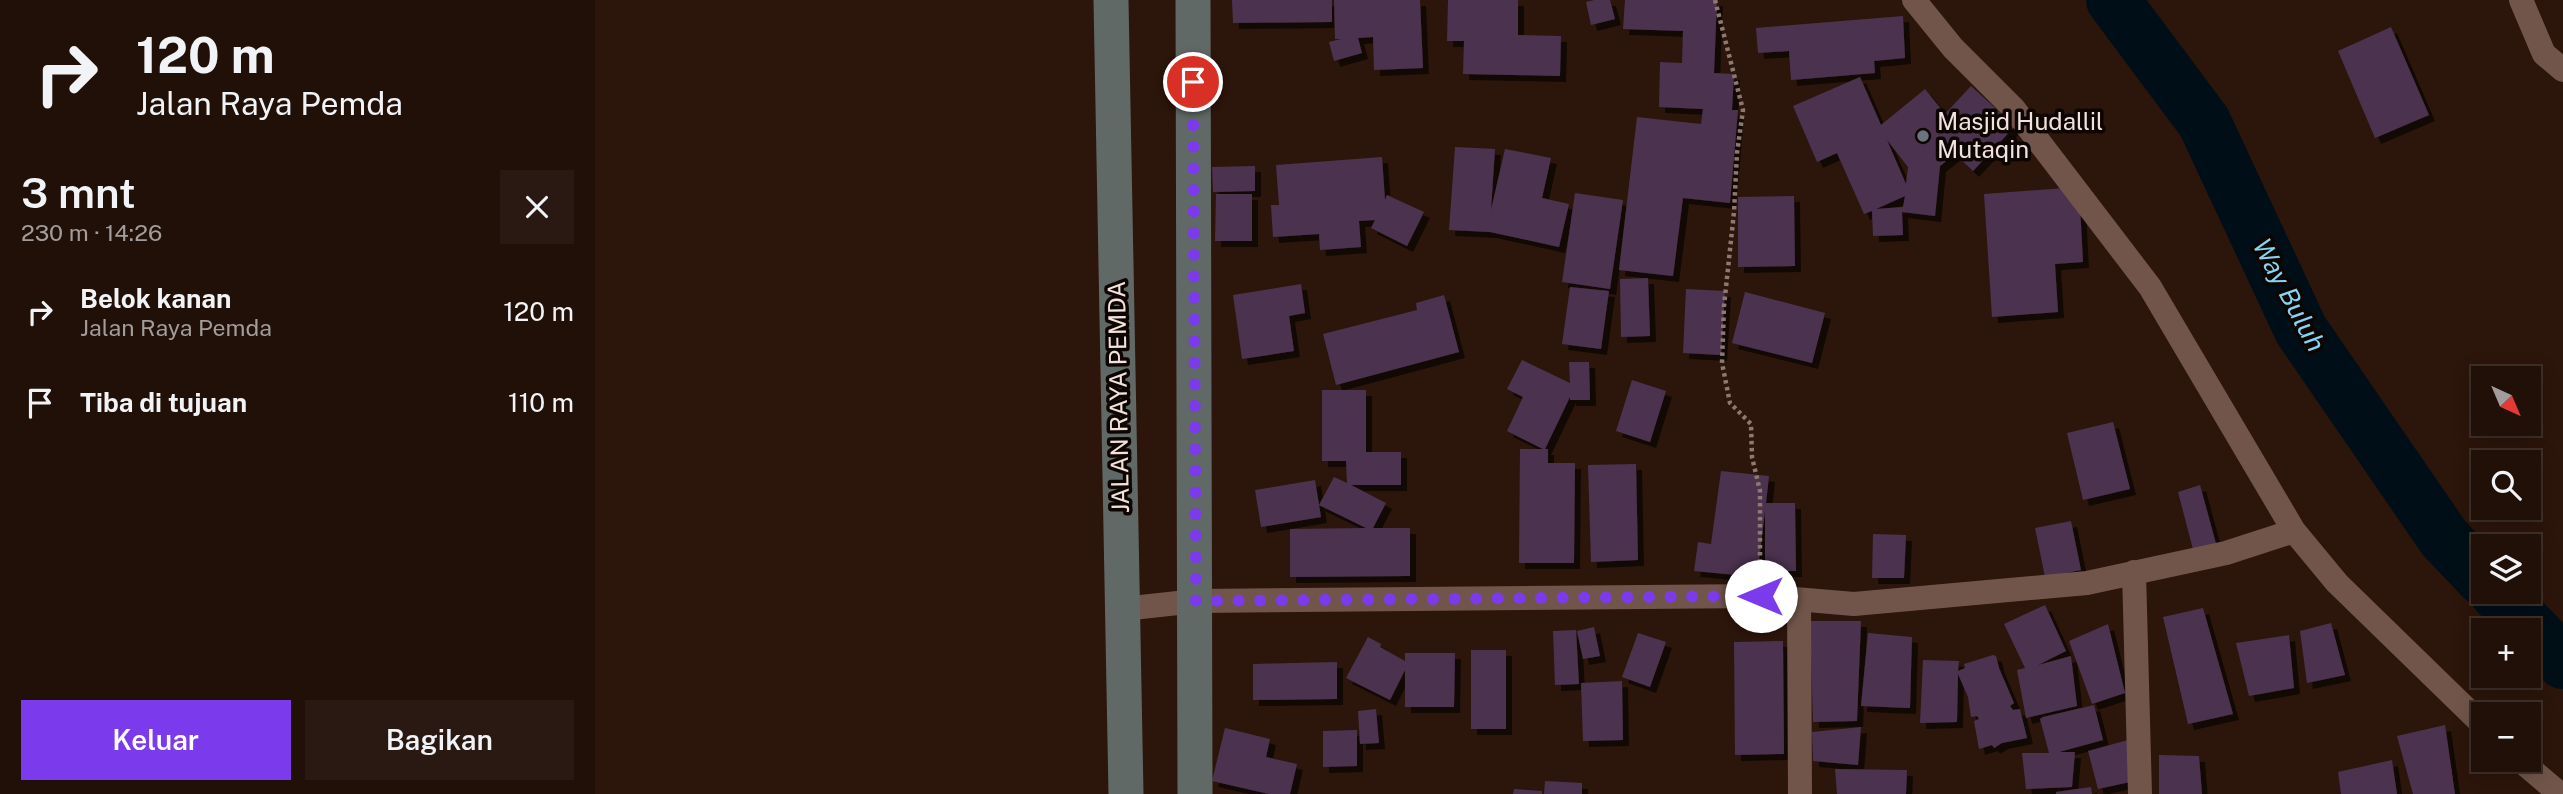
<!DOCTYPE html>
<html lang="id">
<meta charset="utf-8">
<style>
:root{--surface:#211008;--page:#291912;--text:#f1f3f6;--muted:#a29d9c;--line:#3e3029;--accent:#7c3aed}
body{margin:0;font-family:"Public Sans",sans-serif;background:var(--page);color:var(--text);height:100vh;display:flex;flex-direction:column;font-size:26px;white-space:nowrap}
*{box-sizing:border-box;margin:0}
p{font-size:23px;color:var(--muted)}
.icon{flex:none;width:38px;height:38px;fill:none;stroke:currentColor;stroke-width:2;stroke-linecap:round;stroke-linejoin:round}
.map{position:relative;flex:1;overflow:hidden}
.sheet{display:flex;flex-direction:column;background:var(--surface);width:595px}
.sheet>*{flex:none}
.banner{background:#211008;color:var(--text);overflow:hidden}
.needle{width:46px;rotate:136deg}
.fabs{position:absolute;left:1876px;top:366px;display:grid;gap:14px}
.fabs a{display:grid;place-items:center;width:70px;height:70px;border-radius:0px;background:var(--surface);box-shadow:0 4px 18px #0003,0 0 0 2px var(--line);font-size:35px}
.pin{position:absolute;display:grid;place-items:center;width:60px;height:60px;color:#fff;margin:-30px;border:4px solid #fff;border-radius:50%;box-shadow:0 2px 7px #0007}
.me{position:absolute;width:77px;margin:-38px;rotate:270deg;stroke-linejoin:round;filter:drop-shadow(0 0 5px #0008)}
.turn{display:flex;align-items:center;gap:24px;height:147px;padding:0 21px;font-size:32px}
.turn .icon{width:91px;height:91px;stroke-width:2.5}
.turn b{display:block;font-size:49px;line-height:60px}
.round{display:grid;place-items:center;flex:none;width:74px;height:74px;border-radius:0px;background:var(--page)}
.headline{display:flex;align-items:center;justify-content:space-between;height:119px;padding:0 21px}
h1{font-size:42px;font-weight:600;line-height:52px}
.button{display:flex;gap:14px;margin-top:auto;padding:14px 21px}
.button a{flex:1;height:80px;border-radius:0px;background:var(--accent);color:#fff;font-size:28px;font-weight:600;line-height:80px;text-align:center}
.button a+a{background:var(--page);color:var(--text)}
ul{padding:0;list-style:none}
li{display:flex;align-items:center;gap:21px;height:91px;padding:0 21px}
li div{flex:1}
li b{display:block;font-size:26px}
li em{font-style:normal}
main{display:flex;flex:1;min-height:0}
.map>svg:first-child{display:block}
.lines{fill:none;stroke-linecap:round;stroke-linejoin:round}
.river{stroke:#000f17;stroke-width:54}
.building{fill:#4b3250;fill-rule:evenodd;filter:url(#shadow)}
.path{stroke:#8d7971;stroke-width:4.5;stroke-dasharray:3.5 3.5;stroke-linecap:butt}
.street{stroke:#71554a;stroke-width:24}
.secondary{stroke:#616967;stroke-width:35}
.route{stroke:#7c3aed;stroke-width:12;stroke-dasharray:0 21.6}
.worship-dot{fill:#6b7280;stroke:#0d0502;stroke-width:2.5}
.labels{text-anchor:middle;stroke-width:7;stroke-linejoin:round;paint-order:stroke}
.poi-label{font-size:24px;fill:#f2e2db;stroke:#0d0502;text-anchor:start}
.street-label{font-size:24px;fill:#f2e2db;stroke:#0d0502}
.water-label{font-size:26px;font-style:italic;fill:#85d4f3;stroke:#0d0502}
</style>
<main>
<section class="sheet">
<div class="banner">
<div class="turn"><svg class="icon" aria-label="right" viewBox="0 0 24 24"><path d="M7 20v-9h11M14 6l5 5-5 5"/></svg><div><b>120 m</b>Jalan Raya Pemda</div></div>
</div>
<div class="headline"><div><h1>3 mnt</h1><p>230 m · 14:26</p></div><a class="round"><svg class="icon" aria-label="close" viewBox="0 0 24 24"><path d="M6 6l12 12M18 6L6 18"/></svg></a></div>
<ul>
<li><svg class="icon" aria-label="right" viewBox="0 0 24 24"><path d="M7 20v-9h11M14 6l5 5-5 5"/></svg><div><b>Belok kanan</b><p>Jalan Raya Pemda</p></div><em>120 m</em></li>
<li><svg class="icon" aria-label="arrive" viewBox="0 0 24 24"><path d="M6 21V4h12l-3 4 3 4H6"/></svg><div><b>Tiba di tujuan</b></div><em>110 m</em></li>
</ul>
<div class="button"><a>Keluar</a><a>Bagikan</a></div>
</section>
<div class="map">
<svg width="1968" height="794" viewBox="0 0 1968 794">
<defs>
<filter id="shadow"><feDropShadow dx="6" dy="6" stdDeviation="0" flood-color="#0009"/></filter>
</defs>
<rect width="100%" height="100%" fill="#2c150b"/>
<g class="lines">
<!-- river -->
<path class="river" d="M1518,0L1609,122L1706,330L1849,538L1888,579
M1901,592L1968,662"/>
</g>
<!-- building -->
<path class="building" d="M637,0H737V22L638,23Z
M739,0H825L828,68L779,70L778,37L763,38L767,53L739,61L734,42L746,39H740Z
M853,0H923V35L966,36L965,76L868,74L869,41H852Z
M999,0H1015L1020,19L996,25L991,2Z
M1030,0H1122L1119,73L1139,74L1137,110H1143L1135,203L1088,198L1078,276L1024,270L1042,117L1106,124L1108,109L1064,107L1065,62L1087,63L1088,31L1028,29Z
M1308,16L1310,58L1279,61L1280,73L1196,80L1194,51L1163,53L1161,28Z
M1796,27L1834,115L1780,138L1743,51Z
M1265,77L1286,125L1330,89L1350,114L1376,86L1420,126L1378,171L1360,154L1345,166L1340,216L1307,212L1308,235L1278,236L1277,211L1269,214L1242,153L1222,162L1198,106ZM1292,140L1313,167L1311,184ZM1310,196L1308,207L1281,209Z
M860,147L900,149L896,210L910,149L956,158L947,198L974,204L964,247L895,232L854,230Z
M787,157L790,200L792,195L829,212L812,246L776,228L780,220L764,221L766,247L725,250L724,234L678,237L676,205H684L681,165Z
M660,166V191L618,192L617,167Z
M1484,187L1488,262L1460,264L1463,312L1397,317L1389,194Z
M980,193L1028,200L1015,289L967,282Z
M621,194H657V241H620Z
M1199,196L1200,266L1143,267V197Z
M1053,278L1055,336L1026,337L1025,279Z
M706,284L710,313L694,316L699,351L647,359L638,295Z
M975,287L1014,291L1006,349L967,344Z
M1091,289L1130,291L1126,355L1088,353Z
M1150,292L1230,313L1217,363L1137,343Z
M849,295L864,352L741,385L728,334L822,310L821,303Z
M927,360L975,383L974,362H994L995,400H975V397L950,449H953V463H980L979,563H924L925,449H948L912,431L928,397L912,389Z
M1037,380L1071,391L1055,442L1021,431Z
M727,390H771V452H806V485H756L791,503L778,528H815V576L695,577V529L771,528L724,505L739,477L752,483L751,461H727Z
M1518,422L1535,489L1488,500L1472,433Z
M1041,464L1043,560L996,562L993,465Z
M1126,471L1174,476L1171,503H1200L1201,571H1170V511L1162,577L1099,571L1103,542L1116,544Z
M720,480L726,517L666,527L660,490Z
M1605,485L1623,551L1600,557L1583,492Z
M1476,521L1486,570L1450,577L1440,528Z
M1278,534L1311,535L1309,578H1277Z
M1450,605L1471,651L1443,665L1476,656L1482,706L1431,718L1422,670L1430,668L1409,624Z
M1608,608L1638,714L1593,724L1568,617Z
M1215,621H1266L1262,721L1218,722Z
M1736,623L1750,675L1712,683L1705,631Z
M1513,624L1530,693L1497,704L1474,641Z
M999,627L1005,656L988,659L982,631Z
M981,630L984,684L960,685L958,631Z
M1043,633L1071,642L1055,687L1027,677Z
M1273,633L1317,637L1315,708L1266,706Z
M1694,635L1699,688L1654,696L1641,643Z
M773,637L786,644L785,647L810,661V653H860L859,707H810V670L795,700L751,678Z
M1188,641L1189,754L1140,755L1139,642Z
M876,650H911V729H876Z
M1398,655L1401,656L1404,668L1419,703L1410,710L1415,706L1418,710L1425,709L1432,738L1407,743L1399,748L1397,745L1384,749L1379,721L1384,719L1382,716L1376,717L1373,697L1363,674L1362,722L1325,723L1328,660L1364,661L1363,671L1370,668L1369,664Z
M742,662V699L658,700V664Z
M1027,681L1028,740L988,741L986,683Z
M1499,705L1508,740L1464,752H1480L1477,787L1431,789L1427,753H1454L1445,719L1448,717Z
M781,709L784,743L765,744L763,711Z
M1850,725L1860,794H1818L1802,736Z
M1266,727L1263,765L1218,761L1217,732Z
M630,728L675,739L671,757L702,764L695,794H674L617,781Z
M762,730V766L728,767V731Z
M1533,740L1535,782L1503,789L1493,751Z
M1564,755L1604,756L1607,794H1564Z
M1797,760L1802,794H1746L1743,772Z
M1240,769L1312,770L1311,794H1242Z
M950,781L987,783V794H949Z
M1496,787L1497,794H1461V792Z
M919,789L947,791V794H918Z"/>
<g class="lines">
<!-- path -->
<path class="path" d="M1120,0L1148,110L1142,153L1139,212L1129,306L1127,363L1135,403L1156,424L1157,457L1165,491V571"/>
<!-- street -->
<path class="street" d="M1319,0L1358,48L1419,109L1555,287L1699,531L1742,583L1888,725
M1926,0L1949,54L1968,70
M1539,572L1545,794
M1204,601L1205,794
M528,609L601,601L1166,596L1259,604L1492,583L1631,553L1699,531
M1925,760L1965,794"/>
<!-- secondary -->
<path class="secondary" d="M516,0L531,794
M598,0L600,794"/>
</g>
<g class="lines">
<!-- route -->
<path class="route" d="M598,82L601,601L1166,596"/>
</g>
<!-- markers -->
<circle class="worship-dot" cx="1328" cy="136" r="7"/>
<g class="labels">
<!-- poi labels -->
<g class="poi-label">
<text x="1342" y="130">Masjid Hudallil<tspan x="1342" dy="28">Mutaqin</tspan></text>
</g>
<!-- street labels -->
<g class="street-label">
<text transform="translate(524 397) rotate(-91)" y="8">JALAN RAYA PEMDA</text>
</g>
<!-- water labels -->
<g class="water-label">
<text transform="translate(1694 295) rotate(62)" y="9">Way Buluh</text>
</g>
</g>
</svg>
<div class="fabs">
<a><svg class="needle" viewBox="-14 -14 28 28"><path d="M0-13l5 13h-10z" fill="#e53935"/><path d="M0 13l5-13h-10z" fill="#a29d9c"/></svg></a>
<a><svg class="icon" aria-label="search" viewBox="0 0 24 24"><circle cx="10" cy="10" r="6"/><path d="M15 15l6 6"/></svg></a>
<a><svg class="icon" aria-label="layers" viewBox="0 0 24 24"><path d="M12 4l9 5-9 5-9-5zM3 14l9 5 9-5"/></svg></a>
<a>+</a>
<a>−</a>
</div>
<div class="pin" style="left:598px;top:82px;background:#d93025"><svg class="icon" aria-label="arrive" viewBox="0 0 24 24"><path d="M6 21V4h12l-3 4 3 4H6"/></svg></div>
<svg class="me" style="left:1166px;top:596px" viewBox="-20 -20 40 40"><circle r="19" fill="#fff"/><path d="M0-13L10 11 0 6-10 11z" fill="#7c3aed"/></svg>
</div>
</main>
